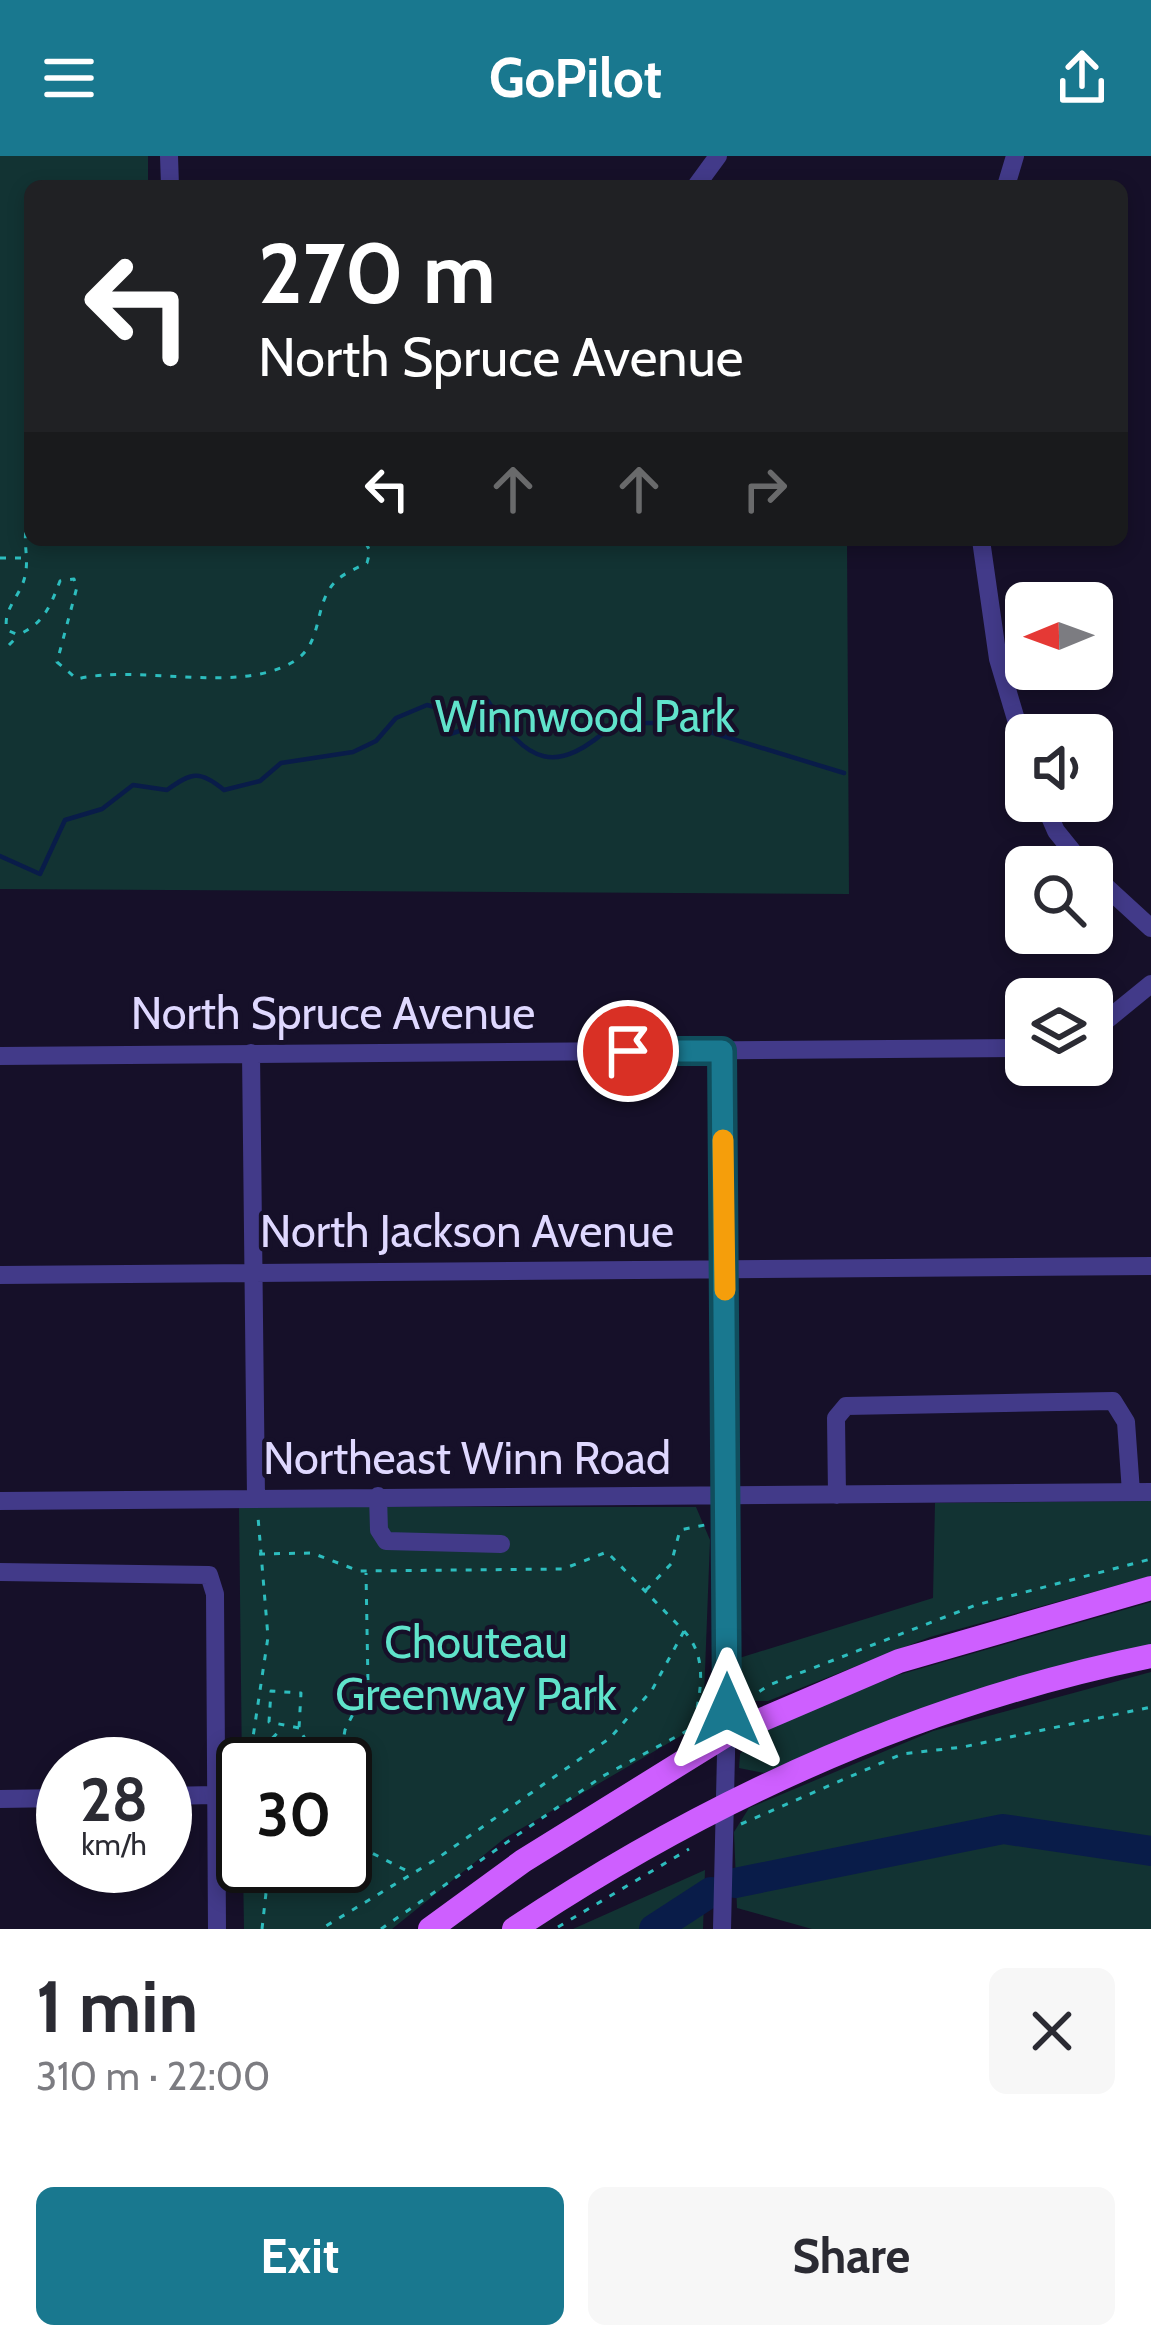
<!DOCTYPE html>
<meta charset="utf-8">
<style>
:root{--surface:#fff;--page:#f7f7f7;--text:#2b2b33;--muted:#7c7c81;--accent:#19788f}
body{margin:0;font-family:Cabin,sans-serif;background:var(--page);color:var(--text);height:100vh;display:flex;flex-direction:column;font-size:45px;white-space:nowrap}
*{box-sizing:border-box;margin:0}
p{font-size:39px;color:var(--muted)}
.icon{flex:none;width:66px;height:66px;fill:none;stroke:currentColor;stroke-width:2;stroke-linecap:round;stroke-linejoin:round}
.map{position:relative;height:1773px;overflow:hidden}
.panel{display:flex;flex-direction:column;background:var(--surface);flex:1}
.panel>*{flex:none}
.hud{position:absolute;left:24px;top:24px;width:1104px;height:366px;border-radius:18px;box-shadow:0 6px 18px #0003;background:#202124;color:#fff;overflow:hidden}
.needle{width:78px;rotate:269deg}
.buttons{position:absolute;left:1005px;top:426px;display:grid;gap:24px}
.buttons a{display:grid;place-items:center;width:108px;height:108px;border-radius:18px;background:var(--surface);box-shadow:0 6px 18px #0003;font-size:60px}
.speed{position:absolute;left:36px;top:1581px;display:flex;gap:24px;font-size:60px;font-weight:700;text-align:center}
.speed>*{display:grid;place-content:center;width:156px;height:156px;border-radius:50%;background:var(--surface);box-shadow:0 6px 18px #0003;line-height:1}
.speed small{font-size:30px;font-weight:400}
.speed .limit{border:6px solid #111;border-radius:18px;background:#fff;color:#111}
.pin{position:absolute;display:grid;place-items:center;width:102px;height:102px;color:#fff;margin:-51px;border:6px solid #fff;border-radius:50%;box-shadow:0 3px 12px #0007}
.me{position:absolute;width:132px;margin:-66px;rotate:0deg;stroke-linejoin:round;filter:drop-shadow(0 0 9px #0008)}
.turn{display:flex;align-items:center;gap:42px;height:252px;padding:0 36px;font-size:54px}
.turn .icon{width:156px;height:156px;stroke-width:2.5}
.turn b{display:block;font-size:84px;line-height:102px}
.lanes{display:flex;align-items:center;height:114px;padding:0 36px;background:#0003;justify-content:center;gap:60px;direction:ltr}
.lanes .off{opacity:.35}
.round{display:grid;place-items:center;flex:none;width:126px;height:126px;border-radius:18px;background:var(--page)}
.overview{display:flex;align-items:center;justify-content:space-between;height:204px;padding:0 36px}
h1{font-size:72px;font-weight:800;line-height:90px}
.cta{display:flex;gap:24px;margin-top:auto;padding:24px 36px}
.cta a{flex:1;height:138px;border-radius:18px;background:var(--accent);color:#fff;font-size:48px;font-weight:800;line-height:138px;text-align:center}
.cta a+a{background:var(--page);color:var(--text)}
header{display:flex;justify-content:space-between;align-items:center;height:156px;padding:0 36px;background:var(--accent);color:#fff;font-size:54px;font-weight:800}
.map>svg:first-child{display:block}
.green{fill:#123333}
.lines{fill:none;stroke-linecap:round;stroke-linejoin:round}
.stream{stroke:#091c49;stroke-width:4.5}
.river{stroke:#091c49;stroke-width:30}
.path{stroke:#2dbdbe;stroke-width:3;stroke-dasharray:6 9;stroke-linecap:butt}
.minor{stroke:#423a89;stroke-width:18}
.major{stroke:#ce5fff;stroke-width:24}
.route-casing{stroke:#104e5d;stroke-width:30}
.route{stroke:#19788f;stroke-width:21}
.slow{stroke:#f59e0b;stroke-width:21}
.labels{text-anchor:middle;stroke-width:9;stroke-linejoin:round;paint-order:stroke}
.park-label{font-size:45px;fill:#60e3cb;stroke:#161029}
.street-label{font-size:45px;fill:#dfd8ff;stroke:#161029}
</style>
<header><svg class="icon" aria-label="menu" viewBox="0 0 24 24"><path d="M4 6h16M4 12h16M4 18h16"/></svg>GoPilot<svg class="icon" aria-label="share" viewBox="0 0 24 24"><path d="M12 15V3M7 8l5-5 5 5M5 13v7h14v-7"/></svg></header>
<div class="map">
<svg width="1151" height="1773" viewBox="0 0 1151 1773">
<rect width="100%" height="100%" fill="#161029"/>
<!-- green -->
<path class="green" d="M0,0H148V30H30V384H847L849,738L0,733Z
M1151,1345V1420L930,1481L768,1545H753L739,1533L736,1503L933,1442L935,1347Z
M239,1351H696L710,1384L703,1567L505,1682L392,1773H244L243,1710H345V1608H243V1701Z
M1151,1446V1490L831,1588L764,1617L739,1612L740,1598L757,1577L895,1520Z
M1151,1516V1773H812L737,1752L734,1676L749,1652L933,1575Z
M705,1714L703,1773H573Z"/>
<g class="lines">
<!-- stream -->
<path class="stream" d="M0,700L40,718L65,664L102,653L133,629L167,634C192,616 200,614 224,634L260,625L281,607L353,596L376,585L396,562L427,549L443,553L450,578L475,570L488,545C527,609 556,621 615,567H655L673,554L698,564L710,576L844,617"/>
<!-- river -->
<path class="river" d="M735,1727L1003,1673L1151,1695
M654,1773L711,1736"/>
<!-- path -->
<path class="path" d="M30,362C20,381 30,399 25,420C21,440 2,453 7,474L18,479C44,467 50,451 60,425L74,423L77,431L57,506L77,523C139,508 236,538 291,507C325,489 312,450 335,426C342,418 357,412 367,407L370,395L364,384
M0,402H22
M9,489L17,481
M259,1398L312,1397L359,1415L563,1413L607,1396L684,1475L652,1534L610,1582L435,1704L321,1773
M646,1434L671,1408L680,1374L710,1368
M684,1475C709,1502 700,1537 694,1567
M747,1544L769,1529L976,1449L1151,1403
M299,1572L269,1566L271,1535L301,1537L299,1572L319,1608
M252,1604L282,1572
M249,1608L268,1481L258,1361
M339,1608L345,1574L368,1528L366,1417
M345,1663L368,1695L411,1717
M741,1668L902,1598L963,1591L1151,1551
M558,1771L689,1693
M262,1773L269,1710
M381,1773L603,1620L711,1562"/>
<!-- minor -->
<path class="minor" d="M169,0L170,30
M696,30L718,0
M1006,30L1015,0
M981,384L998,503L1026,597
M1043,645L1056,675L1085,711
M1092,718L1151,772
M1092,876L1151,828
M251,897L256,1341
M0,900L1026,892
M0,1119L1151,1110
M837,1339L836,1262L846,1250L1113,1245L1126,1266L1131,1336
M378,1340L379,1374L386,1385L501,1388
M0,1345L1151,1336
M0,1416L209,1419L215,1438L217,1773
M165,1640L214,1639
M0,1643L63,1642
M722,1773L727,1554L722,895"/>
<!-- major -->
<path class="major" d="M430,1773L523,1705L726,1579L899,1505L1151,1432
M514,1773C709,1643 920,1547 1151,1500"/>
</g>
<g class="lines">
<!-- route casing -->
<g class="route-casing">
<path id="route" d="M628,895H722L727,1554"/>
</g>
<!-- route -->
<use href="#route" class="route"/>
<!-- slow -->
<path class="slow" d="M723,984L725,1134"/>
</g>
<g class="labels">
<!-- park labels -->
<g class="park-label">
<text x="585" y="576">Winnwood Park</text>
<text x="476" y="1502">Chouteau<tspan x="476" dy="52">Greenway Park</tspan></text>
</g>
<!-- street labels -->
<g class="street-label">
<text x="333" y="873">North Spruce Avenue</text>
<text x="467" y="1091">North Jackson Avenue</text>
<text x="467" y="1318">Northeast Winn Road</text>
</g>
</g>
</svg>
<div class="buttons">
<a><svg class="needle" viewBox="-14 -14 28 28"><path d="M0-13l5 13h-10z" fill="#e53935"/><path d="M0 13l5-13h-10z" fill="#7c7c81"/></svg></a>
<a><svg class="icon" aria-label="sound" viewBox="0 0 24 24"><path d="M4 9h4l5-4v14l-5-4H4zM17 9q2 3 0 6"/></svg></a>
<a><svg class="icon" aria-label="search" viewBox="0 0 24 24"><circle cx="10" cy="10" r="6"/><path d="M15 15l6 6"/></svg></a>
<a><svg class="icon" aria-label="layers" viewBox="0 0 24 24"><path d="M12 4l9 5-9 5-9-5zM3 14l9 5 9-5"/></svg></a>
</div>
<div class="speed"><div>28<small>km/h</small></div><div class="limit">30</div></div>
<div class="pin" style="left:628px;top:895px;background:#d93025"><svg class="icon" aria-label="arrive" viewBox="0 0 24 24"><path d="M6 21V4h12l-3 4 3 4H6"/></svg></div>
<svg class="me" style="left:727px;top:1554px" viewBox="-20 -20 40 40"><path d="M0-17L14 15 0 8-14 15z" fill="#19788f" stroke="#fff" stroke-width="4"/></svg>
<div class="hud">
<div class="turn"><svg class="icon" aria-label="left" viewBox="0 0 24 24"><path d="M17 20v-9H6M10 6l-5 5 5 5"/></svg><div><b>270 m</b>North Spruce Avenue</div></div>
<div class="lanes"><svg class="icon" aria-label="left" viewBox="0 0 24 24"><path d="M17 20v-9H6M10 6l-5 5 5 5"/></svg><svg class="icon off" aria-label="ahead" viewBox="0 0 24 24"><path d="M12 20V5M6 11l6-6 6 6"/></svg><svg class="icon off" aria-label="ahead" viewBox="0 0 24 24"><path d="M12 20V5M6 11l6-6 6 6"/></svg><svg class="icon off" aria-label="right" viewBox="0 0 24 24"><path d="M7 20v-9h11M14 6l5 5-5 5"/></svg></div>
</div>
</div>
<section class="panel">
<div class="overview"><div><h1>1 min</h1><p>310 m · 22:00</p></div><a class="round"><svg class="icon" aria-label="close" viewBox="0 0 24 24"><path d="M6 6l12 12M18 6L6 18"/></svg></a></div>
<div class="cta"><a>Exit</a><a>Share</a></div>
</section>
